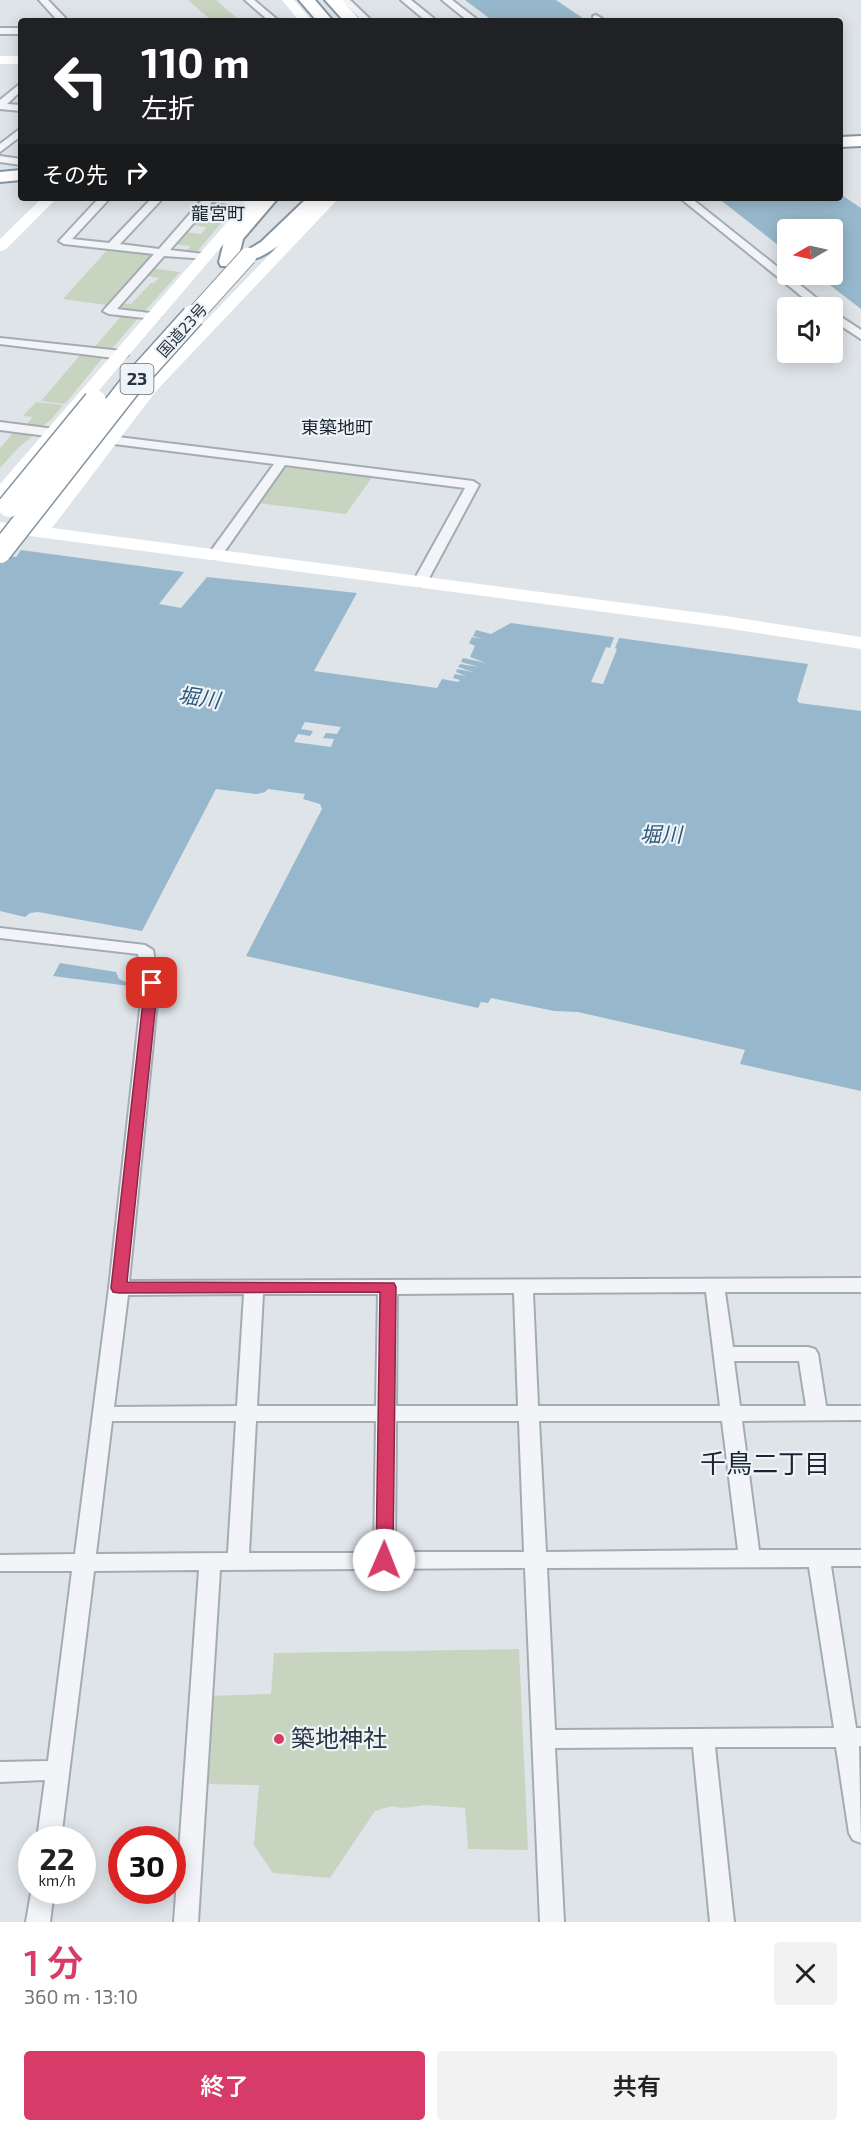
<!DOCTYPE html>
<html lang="ja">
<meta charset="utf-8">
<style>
:root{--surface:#fff;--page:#f2f2f2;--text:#222;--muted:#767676;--accent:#d73b67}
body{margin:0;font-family:"Exo 2","Noto Sans JP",sans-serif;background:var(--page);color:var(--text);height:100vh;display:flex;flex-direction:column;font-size:22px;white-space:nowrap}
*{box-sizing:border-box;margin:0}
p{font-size:20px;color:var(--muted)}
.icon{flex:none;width:33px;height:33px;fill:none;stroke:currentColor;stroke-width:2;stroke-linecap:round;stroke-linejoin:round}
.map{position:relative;height:1922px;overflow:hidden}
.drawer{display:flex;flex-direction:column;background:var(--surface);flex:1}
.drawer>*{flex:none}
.guide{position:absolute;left:18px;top:18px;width:825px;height:183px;border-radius:6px;box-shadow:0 3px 15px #0003;background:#202124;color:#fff;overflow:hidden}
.needle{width:39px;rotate:261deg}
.controls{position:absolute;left:777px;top:219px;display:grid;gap:12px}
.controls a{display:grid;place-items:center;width:66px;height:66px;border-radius:6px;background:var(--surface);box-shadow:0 3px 15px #0003;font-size:30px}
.speed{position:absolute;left:18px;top:1826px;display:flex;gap:12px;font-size:30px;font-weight:700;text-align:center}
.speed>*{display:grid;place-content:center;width:78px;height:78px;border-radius:50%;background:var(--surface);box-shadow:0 3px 15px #0003;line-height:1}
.speed small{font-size:15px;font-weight:400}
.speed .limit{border:9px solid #d22;background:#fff;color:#111}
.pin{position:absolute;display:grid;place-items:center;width:51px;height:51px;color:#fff;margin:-26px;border-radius:12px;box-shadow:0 3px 9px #0006}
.me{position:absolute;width:66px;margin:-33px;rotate:1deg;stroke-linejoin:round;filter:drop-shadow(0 0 4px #0008)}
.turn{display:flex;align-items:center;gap:21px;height:126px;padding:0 24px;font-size:27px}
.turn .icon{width:78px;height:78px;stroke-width:2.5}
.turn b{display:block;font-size:42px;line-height:51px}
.then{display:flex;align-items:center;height:57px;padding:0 24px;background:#0003;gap:12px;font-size:22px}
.round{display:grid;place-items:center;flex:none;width:63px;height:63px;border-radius:6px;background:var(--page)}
.headline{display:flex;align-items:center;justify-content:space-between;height:102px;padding:0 24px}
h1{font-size:36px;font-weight:600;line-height:45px;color:var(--accent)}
.button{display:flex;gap:12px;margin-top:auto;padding:12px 24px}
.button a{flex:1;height:69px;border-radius:6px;background:var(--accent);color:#fff;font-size:24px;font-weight:600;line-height:69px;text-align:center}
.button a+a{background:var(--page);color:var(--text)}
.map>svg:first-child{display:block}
.green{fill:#c7d4bf}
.water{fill:#97b8cc;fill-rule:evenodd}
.pier{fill:#dfe4e9}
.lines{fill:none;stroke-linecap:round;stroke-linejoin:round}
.street-casing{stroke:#a4acb3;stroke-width:4}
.highway-casing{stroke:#8594a1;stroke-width:4}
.street{fill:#f2f4f7;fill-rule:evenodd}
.secondary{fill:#fff;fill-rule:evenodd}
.highway{fill:#fff;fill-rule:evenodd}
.highway-bridge-far1-casing{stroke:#8594a1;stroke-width:19;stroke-linecap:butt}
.highway-bridge-casing{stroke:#8594a1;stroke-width:25;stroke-linecap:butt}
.highway-bridge-far1{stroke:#fff;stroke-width:17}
.highway-bridge{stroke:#fff;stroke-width:22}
.route{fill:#d73b67;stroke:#8c2643;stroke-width:1.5}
.poi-dot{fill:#d73b67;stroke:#eef3f7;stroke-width:2}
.labels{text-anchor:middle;stroke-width:4.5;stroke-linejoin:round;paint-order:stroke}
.far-street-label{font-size:16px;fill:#273441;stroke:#eef3f7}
.far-quarter-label{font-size:18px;fill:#192532;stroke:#eef3f7}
.shield{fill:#eef3f7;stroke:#636d78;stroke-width:1.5}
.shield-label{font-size:18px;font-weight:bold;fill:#273441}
.water-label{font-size:21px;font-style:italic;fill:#2e5978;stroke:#eef3f7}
.near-poi-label{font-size:24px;fill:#273441;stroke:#eef3f7;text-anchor:start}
.near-neighbourhood-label{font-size:26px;fill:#192532;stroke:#eef3f7}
</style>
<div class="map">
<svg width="861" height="1922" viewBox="0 0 861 1922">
<rect width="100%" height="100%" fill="#dfe4e9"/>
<!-- green -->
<path class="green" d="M188,0H216L240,21H212Z
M213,201L237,204L195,254L185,253L190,246L172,244L183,232L201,234L207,227L189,225L209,202Z
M109,248L155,253L106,305L63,299Z
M150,268L180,272L143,313L115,308L119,303L131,304L151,283H154L159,278L144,275Z
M122,315L139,317L110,351L93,349Z
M82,353L105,355L65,404L41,401Z
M36,402L63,405C50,421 47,429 25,426L33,417L23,416Z
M14,432L35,434L17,449L0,468V448Z
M286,464L373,476L346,514L258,503Z
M519,1649L528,1850L468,1849L465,1808L426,1805L402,1808L392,1806L375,1811L330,1878L273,1873L254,1845L259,1785L202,1784L209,1696L271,1694L274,1653Z"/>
<!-- water -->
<path class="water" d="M465,0H556L587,21H493Z
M840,194L861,208V309L817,275L832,274V230H788L787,252L718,198H840Z
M21,550L184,572L159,604L181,608L207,577L357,593L314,671L437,688L442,679L458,682L460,680L453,678L455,674L466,676L456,672L457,669L473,672L458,667L460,664L479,667L461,662L463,658L486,663L470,657L475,646L469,643L472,637L482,639L473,636L476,630L491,634L511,623L808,664L797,700L799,703L861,711V1091L740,1064L745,1050L578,1012L554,1011L491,998L488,1003L481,1002L478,1008L246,956L322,809L320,804L303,799L305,794L268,789L265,792L257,794L216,789L142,931L38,912L30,913L25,917L0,911V555L16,557ZM305,722L341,727L337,734L326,733L323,738L334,739L331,747L294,742L298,734L310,736L313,731L301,729Z
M60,963L116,972L119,979L137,987L53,976Z"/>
<!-- pier -->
<path class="pier" d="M615,635L620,636L615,648L617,649L603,684L591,682L606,647L610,648Z"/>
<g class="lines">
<!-- street casing -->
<g class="street-casing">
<path id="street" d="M39,0H48L68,21H58Z
M245,0H254L279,21H269Z
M341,0H350L372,21H362Z
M401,0H411L437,21H426Z
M442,0H452L479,21H468Z
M596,15L606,21L593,20V16Z
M0,28H21V34H0Z
M21,83V91L7,104L21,105V111L0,109V100Z
M21,128V136L0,152V144Z
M0,156L21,159V165L0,162Z
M99,198H110L72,239L109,243L152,198H163L120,244L159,249L201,201L195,198C212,198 242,194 256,204L251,207L212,202L170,250L204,254L209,257L208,259L164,256L117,309L158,314L160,316L154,319L109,314L103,311L154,254L64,244L59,241Z
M680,198H691L829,308H816Z
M832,311L861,330V339L832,320Z
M0,338L122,351L128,355L122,359L0,344Z
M0,422L55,429L61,433L55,437L0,430Z
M110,436L473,481L479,485L427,582L420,586L413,582L465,488L285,465L220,558L215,559L208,555L274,464L106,443L104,440Z
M0,928L145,945L153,950L159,983L129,1281L861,1278V1292H725L733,1347H808L815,1349L818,1354L826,1406H861V1420L742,1421L759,1550H861V1566H831L856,1728H861V1746H859L861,1843L853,1840L849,1833L836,1747H715L734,1922H710L693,1747L555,1748L564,1922H540L525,1568L220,1570L198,1922H174L199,1570L94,1571L61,1839H37L45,1780L0,1782V1762L48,1761L72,1571H0V1555L75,1554L109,1288L143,983L138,954L0,938ZM706,1292L720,1406H538L533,1293ZM514,1293L518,1406H396L397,1294ZM244,1294L237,1406L114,1407L128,1295ZM263,1294H378L376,1406H257ZM734,1361H799L806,1406H740ZM112,1421H236L228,1553L96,1554ZM256,1421H376L374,1553H249ZM396,1421H519L524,1552H395ZM539,1421H722L738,1550L546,1552ZM809,1567L834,1728L555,1730L547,1568Z
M32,1887V1890H54L50,1922H26Z"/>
</g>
<!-- highway casing -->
<g class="highway-casing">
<path id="highway" d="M299,0H315L333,21H317Z
M325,0H342L361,21H344Z
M861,136V146L840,147V137Z
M21,170V180L0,182V172Z
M259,198H278L243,239L239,255L261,242L307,198H326C313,217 265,266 241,260L239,256L235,266H221L219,262L225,238Z"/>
</g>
<!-- street -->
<use href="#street" class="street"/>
<!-- secondary -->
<path class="secondary" d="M282,0H294L312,21H299Z
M0,56H21V64H0Z
M42,198H57L5,250L0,251V239Z
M248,198H263L6,499L0,500V484Z
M324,198H339L156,391L52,528L725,616L861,637V649L725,628L0,532V522L35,526L144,385Z"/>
<!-- highway -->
<use href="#highway" class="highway"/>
<!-- highway-bridge-far1 casing -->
<g class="highway-bridge-far1-casing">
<path id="highway-bridge-far1" d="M192,318L248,256"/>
</g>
<!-- highway-bridge casing -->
<g class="highway-bridge-casing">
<path id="highway-bridge" d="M9,506L95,401
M0,552L130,386L193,316"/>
</g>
<!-- highway-bridge-far1 -->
<use href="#highway-bridge-far1" class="highway-bridge-far1"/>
<!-- highway-bridge -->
<use href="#highway-bridge" class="highway-bridge"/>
</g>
<!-- route -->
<path class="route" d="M152,979L158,983L127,1282L394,1283L396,1287L393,1560L391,1565L384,1567L378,1565L376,1560L380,1292L119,1293L113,1292L111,1288L145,983Z"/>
<!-- markers -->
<circle class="poi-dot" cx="279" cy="1739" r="6"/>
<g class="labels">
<!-- far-street labels -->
<g class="far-street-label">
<text transform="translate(182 330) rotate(-48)" y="6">国道23号</text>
</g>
<!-- far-quarter labels -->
<g class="far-quarter-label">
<text x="218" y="220">龍宮町</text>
<text x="337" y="434">東築地町</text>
</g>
<!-- shield labels -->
<rect class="shield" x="120.5" y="364" width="33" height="30" rx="4.5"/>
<g class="shield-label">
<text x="137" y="385">23</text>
</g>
<!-- water labels -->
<g class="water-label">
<text transform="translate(199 698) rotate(8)" y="7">堀川</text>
<text x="661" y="842">堀川</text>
</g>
<!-- near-poi labels -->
<g class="near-poi-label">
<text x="291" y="1747">築地神社</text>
</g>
<!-- near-neighbourhood labels -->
<g class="near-neighbourhood-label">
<text x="765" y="1473">千鳥二丁目</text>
</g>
</g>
</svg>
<div class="controls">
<a><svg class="needle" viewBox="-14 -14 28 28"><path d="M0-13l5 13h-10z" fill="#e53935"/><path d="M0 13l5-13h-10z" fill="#767676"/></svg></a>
<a><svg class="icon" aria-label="sound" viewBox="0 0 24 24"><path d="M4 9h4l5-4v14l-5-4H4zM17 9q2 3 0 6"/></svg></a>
</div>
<div class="speed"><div>22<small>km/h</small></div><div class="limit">30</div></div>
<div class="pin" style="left:152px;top:983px;background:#d93025"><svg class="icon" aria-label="arrive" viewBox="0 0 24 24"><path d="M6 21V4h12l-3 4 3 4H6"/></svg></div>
<svg class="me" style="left:384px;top:1560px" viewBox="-20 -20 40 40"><circle r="19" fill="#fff"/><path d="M0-13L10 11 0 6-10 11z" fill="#d73b67"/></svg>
<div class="guide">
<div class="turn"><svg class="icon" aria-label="left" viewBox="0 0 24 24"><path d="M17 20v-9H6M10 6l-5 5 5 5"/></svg><div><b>110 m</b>左折</div></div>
<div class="then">その先<svg class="icon" aria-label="right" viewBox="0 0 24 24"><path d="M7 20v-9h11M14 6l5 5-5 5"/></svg></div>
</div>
</div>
<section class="drawer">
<div class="headline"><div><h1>1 分</h1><p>360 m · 13:10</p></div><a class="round"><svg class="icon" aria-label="close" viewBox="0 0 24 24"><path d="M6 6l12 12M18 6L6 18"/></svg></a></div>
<div class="button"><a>終了</a><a>共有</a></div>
</section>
